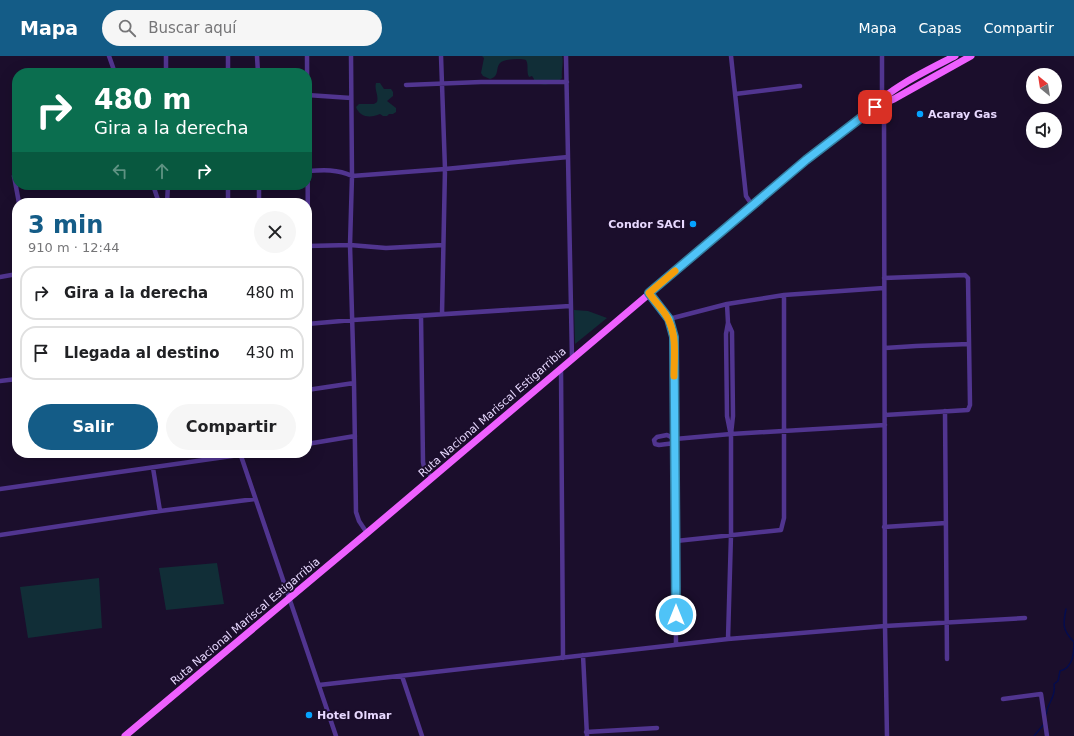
<!DOCTYPE html>
<html lang="es">
<meta charset="utf-8">
<style>
:root{--surface:#fff;--page:#f6f6f6;--text:#202124;--muted:#757577;--line:#e0e0e0;--accent:#145c87}
body{margin:0;font-family:"DejaVu Sans",sans-serif;background:var(--page);color:var(--text);height:100vh;display:flex;flex-direction:column;font-size:15px;white-space:nowrap}
*{box-sizing:border-box;margin:0}
p{font-size:13px;color:var(--muted)}
.icon{flex:none;width:22px;height:22px;fill:none;stroke:currentColor;stroke-width:2;stroke-linecap:round;stroke-linejoin:round}
.map{position:relative;flex:1;overflow:hidden}
.drawer{position:absolute;left:12px;top:142px;width:300px;height:260px;display:flex;flex-direction:column;background:var(--surface);border-radius:16px;box-shadow:0 4px 16px #0002}
.drawer>*{flex:none}
.hud{position:absolute;left:12px;top:12px;width:300px;height:122px;border-radius:16px;box-shadow:0 4px 16px #0002;background:#0b6e4f;color:#fff;overflow:hidden}
.needle{width:26px;rotate:330deg}
.buttons{position:absolute;left:1026px;top:12px;display:grid;gap:8px}
.buttons a{display:grid;place-items:center;width:36px;height:36px;border-radius:50%;background:var(--surface);box-shadow:0 4px 16px #0002;font-size:20px}
.pin{position:absolute;display:grid;place-items:center;width:34px;height:34px;color:#fff;margin:-17px;border-radius:8px;box-shadow:0 2px 6px #0006}
.me{position:absolute;width:44px;margin:-22px;rotate:0deg;stroke-linejoin:round;filter:drop-shadow(0 0 3px #0008)}
.turn{display:flex;align-items:center;gap:14px;height:84px;padding:0 16px;font-size:18px}
.turn .icon{width:52px;height:52px;stroke-width:2.5}
.turn b{display:block;font-size:28px;line-height:34px}
.lanes{display:flex;align-items:center;height:38px;padding:0 16px;background:#0003;justify-content:center;gap:20px;direction:ltr}
.lanes .off{opacity:.35}
.round{display:grid;place-items:center;flex:none;width:42px;height:42px;border-radius:21px;background:var(--page)}
.head{display:flex;align-items:center;justify-content:space-between;height:68px;padding:0 16px}
h1{font-size:24px;font-weight:600;line-height:30px;color:var(--accent)}
.primary-button{display:flex;gap:8px;margin-top:auto;padding:8px 16px}
.primary-button a{flex:1;height:46px;border-radius:24px;background:var(--accent);color:#fff;font-size:16px;font-weight:600;line-height:46px;text-align:center}
.primary-button a+a{background:var(--page);color:var(--text)}
ul{padding:0;list-style:none}
li{display:flex;align-items:center;gap:12px;height:54px;margin:0 8px 6px;padding:0 8px;border:2px solid var(--line);border-radius:16px}
li div{flex:1}
li b{display:block;font-size:15px}
li em{font-style:normal}
header{display:flex;align-items:center;gap:24px;box-sizing:border-box;height:56px;padding:0 20px;background:var(--accent);color:#fff}
header strong{font-size:19px}
nav{display:flex;gap:22px;margin-inline-start:auto;font-size:14px}
.search{width:280px;height:36px;background:var(--page);display:flex;align-items:center;gap:10px;box-sizing:border-box;padding:0 14px;border-radius:22px;color:var(--muted);font-size:15px}
.map>svg:first-child{display:block}
.green{fill:#112e37}
.lines{fill:none;stroke-linecap:round;stroke-linejoin:round}
.stream{stroke:#050c4e;stroke-width:1.5}
.street{stroke:#513590;stroke-width:4.5}
.primary{stroke:#ee60ff;stroke-width:7}
.route-casing{stroke:#337fa1;stroke-width:10}
.route{stroke:#4fc3f7;stroke-width:7}
.slow{stroke:#f59e0b;stroke-width:7}
.poi-dot{fill:#05a3ff;stroke:#1b0e2c;stroke-width:1.5}
.labels{text-anchor:middle;stroke-width:4;stroke-linejoin:round;paint-order:stroke}
.poi-label{font-size:11px;font-weight:bold;fill:#e8d9ff;stroke:#1b0e2c;text-anchor:start}
.street-label{font-size:11px;fill:#e8d9ff;stroke:#1b0e2c}
</style>
<header>
<strong>Mapa</strong>
<div class="search"><svg class="icon" aria-label="search" viewBox="0 0 24 24"><circle cx="10" cy="10" r="6"/><path d="M15 15l6 6"/></svg>Buscar aquí</div>
<nav><a>Mapa</a><a>Capas</a><a>Compartir</a></nav>
</header>
<div class="map">
<svg width="1074" height="680" viewBox="0 0 1074 680">
<rect width="100%" height="100%" fill="#1b0e2c"/>
<!-- green -->
<path class="green" d="M482,0H562C564,6 561,15 562,22C554,30 543,29 534,27V23L532,20L529,21C526,16 529,9 526,4C520,2 504,3 500,7C495,13 500,20 490,23L483,20L481,17L484,2Z
M376,27H380L384,33H391L393,36V40L387,45L396,52V56L393,58H389L387,60H383L380,58C371,62 360,62 356,51L359,48H374L377,46C379,39 374,34 376,27Z
M574,254L588,255L607,262L575,288Z
M217,507L224,548L166,554L159,512Z
M99,522L102,572L28,582L20,531Z"/>
<g class="lines">
<!-- stream -->
<path class="stream" d="M1046,659C1047,647 1056,642 1054,628L1058,625L1060,615C1073,612 1074,597 1074,586C1062,574 1063,568 1066,553
M1034,680L1044,668"/>
<!-- street -->
<path class="street" d="M109,0L115,17
M166,0V17
M228,0V17
M257,0L258,17
M307,0L308,190
M351,0L352,120L350,189L354,327L356,456L359,465L367,477
M441,0L445,113L442,258
M566,0L572,303
M731,0L746,140L752,149
M882,0V43
M406,29L481,26H567
M735,38L800,30
M307,39L351,42
M882,49L884,56L885,570L887,680
M307,115C323,114 337,113 352,120L445,113L568,101
M17,119L14,120L19,147
M153,129L159,147
M228,129V147
M259,129V147
M167,147L168,129
M307,190L350,189L386,192L443,189
M0,221L17,218
M884,222L965,219L968,222L970,349L968,354L885,359
M649,237L669,263L674,281L676,589
M727,248L728,267L732,276L733,360L731,378V479L728,583L885,570L1025,562
M421,260L423,406L424,411L432,422
M669,263L727,248L784,239L884,232
M728,267L726,278L727,360L730,375
M307,268L353,264L570,250
M885,292L916,290L969,288
M561,312L563,602
M0,325L17,323
M307,334L354,327
M945,355L947,603
M675,387L659,389L655,388L654,384L657,381L667,379L675,383L731,378L885,369
M307,388L355,380
M240,397L336,680
M153,412L160,455
M0,433L253,397
M884,471L946,467
M0,479L160,455L255,443
M676,485L781,474L784,462V239
M583,599L587,680
M402,620L422,680
M319,629L728,583
M1003,643L1041,638L1047,680
M586,676L657,672"/>
<!-- primary -->
<path class="primary" d="M875,51L894,43L971,0
M125,680L367,477L807,104L875,51C887,33 934,11 955,0"/>
</g>
<g class="lines">
<!-- route casing -->
<g class="route-casing">
<path id="route" d="M676,559L674,281L669,263L649,237L806,104L875,51"/>
</g>
<!-- route -->
<use href="#route" class="route"/>
<!-- slow -->
<path class="slow" d="M674,320C674,302 677,282 669,265C665,255 655,246 649,237L675,215"/>
</g>
<!-- markers -->
<g class="poi-dot">
<circle cx="920" cy="58" r="4"/>
<circle cx="693" cy="168" r="4"/>
<circle cx="309" cy="659" r="4"/>
</g>
<g class="labels">
<!-- poi labels -->
<g class="poi-label">
<text x="928" y="62">Acaray Gas</text>
<text x="685" y="172" text-anchor="end">Condor SACI</text>
<text x="317" y="663">Hotel Olmar</text>
</g>
<!-- street labels -->
<g class="street-label">
<text transform="translate(492 356) rotate(-41)" y="4">Ruta Nacional Mariscal Estigarribia</text>
<text transform="translate(245 565) rotate(-40)" y="4">Ruta Nacional Mariscal Estigarribia</text>
</g>
</g>
</svg>
<div class="buttons">
<a><svg class="needle" viewBox="-14 -14 28 28"><path d="M0-13l5 13h-10z" fill="#e53935"/><path d="M0 13l5-13h-10z" fill="#757577"/></svg></a>
<a><svg class="icon" aria-label="sound" viewBox="0 0 24 24"><path d="M4 9h4l5-4v14l-5-4H4zM17 9q2 3 0 6"/></svg></a>
</div>
<div class="pin" style="left:875px;top:51px;background:#d93025"><svg class="icon" aria-label="arrive" viewBox="0 0 24 24"><path d="M6 21V4h12l-3 4 3 4H6"/></svg></div>
<svg class="me" style="left:676px;top:559px" viewBox="-20 -20 40 40"><circle r="17" fill="#4fc3f7" stroke="#fff" stroke-width="3"/><path d="M0-11L8 9 0 5-8 9z" fill="#fff"/></svg>
<div class="hud">
<div class="turn"><svg class="icon" aria-label="right" viewBox="0 0 24 24"><path d="M7 20v-9h11M14 6l5 5-5 5"/></svg><div><b>480 m</b>Gira a la derecha</div></div>
<div class="lanes"><svg class="icon off" aria-label="left" viewBox="0 0 24 24"><path d="M17 20v-9H6M10 6l-5 5 5 5"/></svg><svg class="icon off" aria-label="ahead" viewBox="0 0 24 24"><path d="M12 20V5M6 11l6-6 6 6"/></svg><svg class="icon" aria-label="right" viewBox="0 0 24 24"><path d="M7 20v-9h11M14 6l5 5-5 5"/></svg></div>
</div>
<section class="drawer">
<div class="head"><div><h1>3 min</h1><p>910 m · 12:44</p></div><a class="round"><svg class="icon" aria-label="close" viewBox="0 0 24 24"><path d="M6 6l12 12M18 6L6 18"/></svg></a></div>
<ul>
<li><svg class="icon" aria-label="right" viewBox="0 0 24 24"><path d="M7 20v-9h11M14 6l5 5-5 5"/></svg><div><b>Gira a la derecha</b></div><em>480 m</em></li>
<li><svg class="icon" aria-label="arrive" viewBox="0 0 24 24"><path d="M6 21V4h12l-3 4 3 4H6"/></svg><div><b>Llegada al destino</b></div><em>430 m</em></li>
</ul>
<div class="primary-button"><a>Salir</a><a>Compartir</a></div>
</section>
</div>
